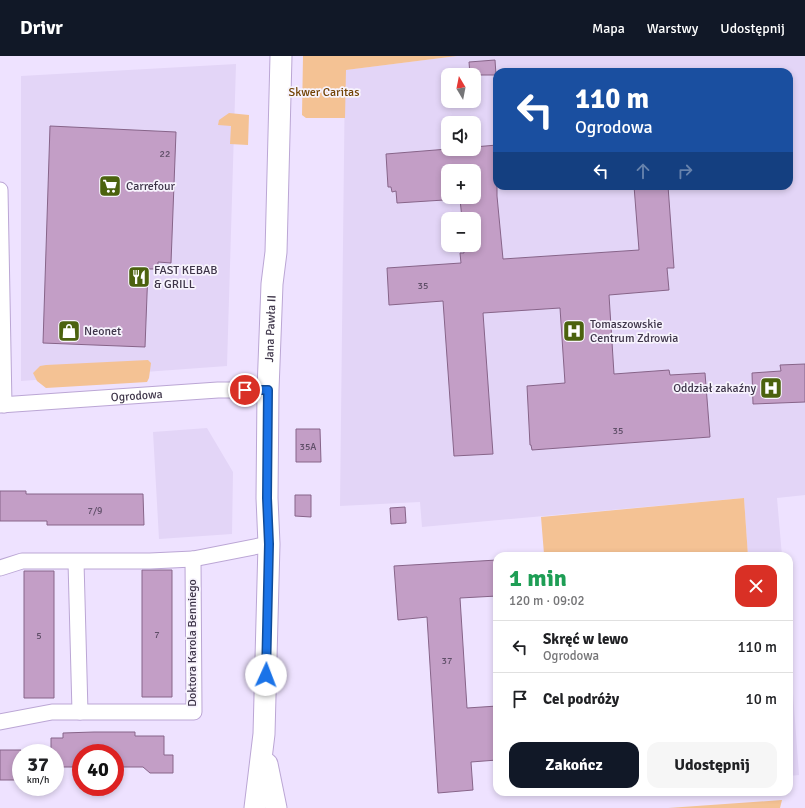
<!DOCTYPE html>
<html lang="pl">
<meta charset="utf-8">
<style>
:root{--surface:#fff;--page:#f6f6f6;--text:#202124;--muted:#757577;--line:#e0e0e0;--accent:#111827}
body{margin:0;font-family:Signika,sans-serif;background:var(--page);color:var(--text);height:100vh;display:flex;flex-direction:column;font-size:15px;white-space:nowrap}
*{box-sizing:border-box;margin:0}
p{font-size:13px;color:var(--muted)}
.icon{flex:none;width:22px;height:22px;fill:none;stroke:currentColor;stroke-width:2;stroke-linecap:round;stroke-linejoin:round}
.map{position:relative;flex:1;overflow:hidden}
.panel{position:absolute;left:493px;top:496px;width:300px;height:244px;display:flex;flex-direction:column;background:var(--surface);border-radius:12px;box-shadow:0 2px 6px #0003}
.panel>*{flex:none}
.top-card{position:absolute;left:493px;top:12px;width:300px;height:122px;border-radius:12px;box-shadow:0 2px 6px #0003;background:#1a4fa0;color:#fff;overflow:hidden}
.needle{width:26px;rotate:350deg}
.buttons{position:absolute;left:441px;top:12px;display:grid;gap:8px}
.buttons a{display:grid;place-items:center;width:40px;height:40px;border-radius:8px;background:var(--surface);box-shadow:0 2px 6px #0003;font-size:20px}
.speed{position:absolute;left:12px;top:688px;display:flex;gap:8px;font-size:20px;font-weight:700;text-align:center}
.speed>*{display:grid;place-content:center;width:52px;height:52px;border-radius:50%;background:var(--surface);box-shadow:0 2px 6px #0003;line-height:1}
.speed small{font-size:10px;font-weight:400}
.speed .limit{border:6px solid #d22;background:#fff;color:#111}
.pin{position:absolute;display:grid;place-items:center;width:34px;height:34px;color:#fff;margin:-17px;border:2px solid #fff;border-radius:50%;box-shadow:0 1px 4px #0007}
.me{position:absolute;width:44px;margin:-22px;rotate:2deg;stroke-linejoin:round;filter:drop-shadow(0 0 3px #0008)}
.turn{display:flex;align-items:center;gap:14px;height:84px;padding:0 16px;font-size:18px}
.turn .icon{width:52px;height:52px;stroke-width:2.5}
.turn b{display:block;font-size:28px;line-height:34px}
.lanes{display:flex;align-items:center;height:38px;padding:0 16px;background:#0003;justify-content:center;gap:20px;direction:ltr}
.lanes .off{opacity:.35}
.round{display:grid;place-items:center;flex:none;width:42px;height:42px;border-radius:12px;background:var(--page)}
.overview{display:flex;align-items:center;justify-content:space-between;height:68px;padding:0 16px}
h1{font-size:24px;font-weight:700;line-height:30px;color:#1e9e55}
.cta{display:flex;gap:8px;margin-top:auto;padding:8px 16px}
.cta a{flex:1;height:46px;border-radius:12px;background:var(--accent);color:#fff;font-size:16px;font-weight:700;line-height:46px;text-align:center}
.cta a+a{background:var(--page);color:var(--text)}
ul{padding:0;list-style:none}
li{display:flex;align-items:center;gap:12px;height:52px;padding:0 16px;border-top:1px solid var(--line)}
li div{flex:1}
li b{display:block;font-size:15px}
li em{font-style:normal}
header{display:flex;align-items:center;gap:24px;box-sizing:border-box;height:56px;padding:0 20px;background:var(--accent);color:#fff}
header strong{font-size:19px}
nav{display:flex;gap:22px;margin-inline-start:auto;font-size:14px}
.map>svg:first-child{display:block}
.built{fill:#e3d5f7;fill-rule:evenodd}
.green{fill:#f4c294}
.building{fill:#c39ec6;stroke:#876489;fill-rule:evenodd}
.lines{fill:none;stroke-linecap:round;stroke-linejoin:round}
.street-casing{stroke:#bba6d5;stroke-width:17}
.secondary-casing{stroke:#bba6d5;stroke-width:23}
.street{stroke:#fff;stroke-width:15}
.secondary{stroke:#fff;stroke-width:21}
.route-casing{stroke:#114b97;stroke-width:10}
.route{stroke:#1a73e8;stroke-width:7}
.labels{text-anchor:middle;stroke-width:3.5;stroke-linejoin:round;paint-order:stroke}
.number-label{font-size:10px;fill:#5f4f68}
.park-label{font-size:12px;fill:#714204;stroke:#f7f3fd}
.poi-label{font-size:12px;fill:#3e3549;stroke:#f7f3fd;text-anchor:start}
.street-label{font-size:12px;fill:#3e3549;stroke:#f7f3fd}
</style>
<header>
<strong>Drivr</strong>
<nav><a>Mapa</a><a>Warstwy</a><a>Udostępnij</a></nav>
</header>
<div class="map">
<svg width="805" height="752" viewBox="0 0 805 752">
<rect width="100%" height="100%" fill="#eee2ff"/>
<!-- built -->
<path class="built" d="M457,0H805V439L777,442L782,500H748L744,442L422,471L420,446L340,450L345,14ZM497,16H789V130H497ZM448,19H474V45H448ZM448,67H474V93H448ZM448,115H474V141H448ZM448,163H474V189H448Z
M236,8L227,310L21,325V20Z
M207,372L233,416L232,478L159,483L153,376Z
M789,583L799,719L789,720Z"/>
<!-- green -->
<path class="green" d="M303,0H457L346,14L345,62H306L302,59Z
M229,57L249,59L248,89L230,88L231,70L218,69L219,64Z
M148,304L151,307L149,322L147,326L46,332L37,325L33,317L40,310L46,309Z
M744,442L748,500H528L544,498L541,461Z
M782,744L780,752H668Z"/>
<!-- building -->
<path class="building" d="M495,4L496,19H470L469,6Z
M50,70L176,76L171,207L158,206V213H148L145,291L43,287Z
M497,89V140L503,203L639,194L634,130H668L674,212H667L669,234L609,239L614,318L669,314L670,319L705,317L710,381L532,394L531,389H530L527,330L565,327L560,252L483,257L493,398L454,400L443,245L389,249L387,212L461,207L460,197H464L463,189H474V163H462L460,143L397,147L396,135L392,136L391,131H388L386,98L448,93H474V91ZM448,115H474V141H448Z
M805,308V346L753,348L752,317L781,315L780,309Z
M296,373H320L321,406H296Z
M0,435H26V438H143L144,469H47V465H0Z
M295,439H311V461L295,460Z
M405,451L406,467L391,468L390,452Z
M497,504V540L460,542L467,652L497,650V704L471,706L473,734L438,737L427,561L398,564L394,510Z
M142,514H172V641H142Z
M24,515H54V642H24Z
M94,676H135V680H164V699H173V717H150L143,711H115V697H81V711H55V697H51V682H63V677Z
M0,694H21V724H0Z"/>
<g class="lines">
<!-- street casing -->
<g class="street-casing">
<g id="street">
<path d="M0,134L4,349"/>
<path id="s1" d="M0,349L218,334H268"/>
<path d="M76,506L80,656"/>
<path d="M0,512L22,505H150L193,503L269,488"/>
<path d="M0,666L52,656H194L193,503"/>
</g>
</g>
<!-- secondary casing -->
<g class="secondary-casing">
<g id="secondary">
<path d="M267,708L276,752"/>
<path id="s2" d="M255,752L264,678L269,488L267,442L268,334L272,228L276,196L281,0"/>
</g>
</g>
<!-- street -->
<use href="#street" class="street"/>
<!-- secondary -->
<use href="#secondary" class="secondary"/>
</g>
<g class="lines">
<!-- route casing -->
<g class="route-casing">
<path id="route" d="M245,334H268L267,442L269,488L266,619"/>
</g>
<!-- route -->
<use href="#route" class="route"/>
</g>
<!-- icons -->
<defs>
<g id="supermarket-square" transform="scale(1.15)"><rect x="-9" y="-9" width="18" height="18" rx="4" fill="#4b620e" stroke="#f7f3fd"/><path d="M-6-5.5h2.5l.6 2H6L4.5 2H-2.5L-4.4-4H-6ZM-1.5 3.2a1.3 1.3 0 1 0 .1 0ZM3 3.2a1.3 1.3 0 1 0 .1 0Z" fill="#fff"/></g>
<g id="restaurant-square" transform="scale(1.15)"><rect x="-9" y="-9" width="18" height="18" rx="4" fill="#4b620e" stroke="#f7f3fd"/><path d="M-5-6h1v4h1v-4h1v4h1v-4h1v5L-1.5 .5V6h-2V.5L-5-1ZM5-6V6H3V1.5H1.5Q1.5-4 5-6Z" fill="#fff"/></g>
<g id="shop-square" transform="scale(1.15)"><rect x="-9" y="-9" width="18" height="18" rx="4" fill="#4b620e" stroke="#f7f3fd"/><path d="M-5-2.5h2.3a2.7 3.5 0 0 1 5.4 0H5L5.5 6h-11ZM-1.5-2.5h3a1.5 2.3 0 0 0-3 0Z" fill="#fff"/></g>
<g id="hospital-square" transform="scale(1.15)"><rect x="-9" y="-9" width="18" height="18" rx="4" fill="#4b620e" stroke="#f7f3fd"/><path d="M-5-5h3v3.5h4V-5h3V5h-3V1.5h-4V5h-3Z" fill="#fff"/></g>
</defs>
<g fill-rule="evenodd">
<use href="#supermarket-square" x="110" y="130"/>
<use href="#restaurant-square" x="139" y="221"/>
<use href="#shop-square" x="69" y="275"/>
<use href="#hospital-square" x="574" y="275"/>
<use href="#hospital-square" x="771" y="332"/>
</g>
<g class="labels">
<!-- number labels -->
<g class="number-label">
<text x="165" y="101">22</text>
<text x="423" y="233">35</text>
<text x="618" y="378">35</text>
<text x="308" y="394">35A</text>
<text x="95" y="458">7/9</text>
<text x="157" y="582">7</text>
<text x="39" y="583">5</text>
<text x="447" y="608">37</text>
</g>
<!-- park labels -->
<g class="park-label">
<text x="324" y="40">Skwer Caritas</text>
</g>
<!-- poi labels -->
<g class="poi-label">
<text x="126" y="134">Carrefour</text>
<text x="154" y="218">FAST KEBAB<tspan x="154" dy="14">&amp; GRILL</tspan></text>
<text x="590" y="272">Tomaszowskie<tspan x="590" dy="14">Centrum Zdrowia</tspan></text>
<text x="84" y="279">Neonet</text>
<text x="756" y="336" text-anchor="end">Oddział zakaźny</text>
</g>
<!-- street labels -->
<g class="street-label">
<text dy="4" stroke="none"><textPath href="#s2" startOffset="480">Jana Pawła II</textPath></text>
<text dy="4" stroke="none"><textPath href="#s1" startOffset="137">Ogrodowa</textPath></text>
<text transform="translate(192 587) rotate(-90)" y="4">Doktora Karola Benniego</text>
</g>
</g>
</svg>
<div class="buttons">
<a><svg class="needle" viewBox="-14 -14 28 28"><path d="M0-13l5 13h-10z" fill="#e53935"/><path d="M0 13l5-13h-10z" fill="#757577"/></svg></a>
<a><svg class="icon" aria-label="sound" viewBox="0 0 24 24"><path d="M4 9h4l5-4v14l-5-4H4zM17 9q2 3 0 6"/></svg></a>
<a>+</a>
<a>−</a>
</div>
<div class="speed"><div>37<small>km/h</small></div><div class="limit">40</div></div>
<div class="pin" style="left:245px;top:334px;background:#d93025"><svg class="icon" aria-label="arrive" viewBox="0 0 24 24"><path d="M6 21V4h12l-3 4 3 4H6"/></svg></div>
<svg class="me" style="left:266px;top:619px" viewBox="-20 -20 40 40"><circle r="19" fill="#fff"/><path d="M0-13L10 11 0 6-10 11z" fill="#1a73e8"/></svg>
<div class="top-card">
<div class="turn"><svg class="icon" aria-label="left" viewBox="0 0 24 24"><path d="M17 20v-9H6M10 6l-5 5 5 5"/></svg><div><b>110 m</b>Ogrodowa</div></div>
<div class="lanes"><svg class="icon" aria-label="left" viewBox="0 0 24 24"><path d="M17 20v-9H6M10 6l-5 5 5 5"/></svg><svg class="icon off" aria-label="ahead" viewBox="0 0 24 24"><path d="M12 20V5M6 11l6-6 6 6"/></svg><svg class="icon off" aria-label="right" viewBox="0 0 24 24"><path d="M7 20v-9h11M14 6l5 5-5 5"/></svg></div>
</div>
<section class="panel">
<div class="overview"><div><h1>1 min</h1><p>120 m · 09:02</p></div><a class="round" style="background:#d93025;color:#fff"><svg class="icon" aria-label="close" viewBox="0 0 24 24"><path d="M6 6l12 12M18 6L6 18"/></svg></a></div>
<ul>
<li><svg class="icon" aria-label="left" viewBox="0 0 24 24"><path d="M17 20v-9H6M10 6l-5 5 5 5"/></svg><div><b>Skręć w lewo</b><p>Ogrodowa</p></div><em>110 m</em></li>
<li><svg class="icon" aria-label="arrive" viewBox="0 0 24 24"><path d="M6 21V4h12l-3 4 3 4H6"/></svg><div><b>Cel podróży</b></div><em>10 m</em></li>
</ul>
<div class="cta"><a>Zakończ</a><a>Udostępnij</a></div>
</section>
</div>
